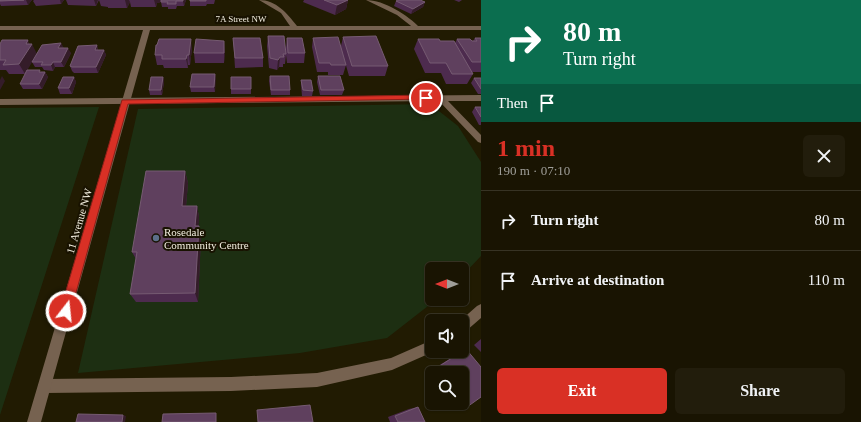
<!DOCTYPE html>
<meta charset="utf-8">
<style>
:root{--surface:#191402;--page:#221d0c;--text:#f1f3f6;--muted:#9f9e99;--line:#373324;--accent:#d93025}
body{margin:0;font-family:Georgia,serif;background:var(--page);color:var(--text);height:100vh;display:flex;flex-direction:column;font-size:15px;white-space:nowrap}
*{box-sizing:border-box;margin:0}
p{font-size:13px;color:var(--muted)}
.icon{flex:none;width:22px;height:22px;fill:none;stroke:currentColor;stroke-width:2;stroke-linecap:round;stroke-linejoin:round}
.map{position:relative;flex:1;overflow:hidden}
.panel{display:flex;flex-direction:column;background:var(--surface);width:380px}
.panel>*{flex:none}
.top-card{background:#0b6e4f;color:#fff;overflow:hidden}
.needle{width:26px;rotate:270deg}
.controls{position:absolute;left:425px;top:262px;display:grid;gap:8px}
.controls a{display:grid;place-items:center;width:44px;height:44px;border-radius:6px;background:var(--surface);box-shadow:0 1px 3px #0004,0 0 0 1px var(--line);font-size:20px}
.pin{position:absolute;display:grid;place-items:center;width:34px;height:34px;color:#fff;margin:-17px;border:2px solid #fff;border-radius:50%;box-shadow:0 1px 4px #0007}
.me{position:absolute;width:44px;margin:-22px;rotate:16deg;stroke-linejoin:round;filter:drop-shadow(0 0 3px #0008)}
.turn{display:flex;align-items:center;gap:14px;height:84px;padding:0 16px;font-size:18px}
.turn .icon{width:52px;height:52px;stroke-width:2.5}
.turn b{display:block;font-size:28px;line-height:34px}
.then{display:flex;align-items:center;height:38px;padding:0 16px;background:#0003;gap:8px;font-size:15px}
.round{display:grid;place-items:center;flex:none;width:42px;height:42px;border-radius:6px;background:var(--page)}
.summary{display:flex;align-items:center;justify-content:space-between;height:68px;padding:0 16px}
h1{font-size:24px;font-weight:600;line-height:30px;color:var(--accent)}
.primary-button{display:flex;gap:8px;margin-top:auto;padding:8px 16px}
.primary-button a{flex:1;height:46px;border-radius:6px;background:var(--accent);color:#fff;font-size:16px;font-weight:600;line-height:46px;text-align:center}
.primary-button a+a{background:var(--page);color:var(--text)}
ul{padding:0;list-style:none}
li{display:flex;align-items:center;gap:12px;height:60px;padding:0 16px;border-top:1px solid var(--line)}
li div{flex:1}
li b{display:block;font-size:15px}
li em{font-style:normal}
main{display:flex;flex:1;min-height:0}
.map>svg:first-child{display:block}
.green{fill:#1d2f12}
.lines{fill:none;stroke-linecap:round;stroke-linejoin:round}
.service{fill:#766250;fill-rule:evenodd}
.minor{fill:#766250;fill-rule:evenodd}
.wall{fill:#4d2b4e}
.shaded-wall{fill:#341c29}
.building{fill:#5f405e;stroke:#765b72}
.route{fill:#d93025;stroke:#8d1f18}
.service-dot{fill:#5c6f8a;stroke:#181200;stroke-width:1.5}
.labels{text-anchor:middle;stroke-width:4;stroke-linejoin:round;paint-order:stroke}
.far-street-label{font-size:9px;fill:#f3efe0;stroke:#181200}
.street-label{font-size:11px;fill:#f3efe0;stroke:#181200}
.poi-label{font-size:11px;fill:#f3efe0;stroke:#181200;text-anchor:start}
</style>
<main>
<div class="map">
<svg width="481" height="422" viewBox="0 0 481 422">
<rect width="100%" height="100%" fill="#211b02"/>
<!-- green -->
<path class="green" d="M430,104L458,126L481,162V256L462,276V269H432V299H437L387,338L300,353L78,373L138,109Z
M99,107L0,415V108Z"/>
<g class="lines">
<!-- service -->
<path class="service" d="M366,0C384,0 408,15 420,28L415,29L397,15Z
M481,95V101H448L481,135V143L478,142L439,101L0,105V99Z
M481,304V318L466,331L462,333V321H460L477,306Z
M432,340V351H435L392,370L317,387L231,391L45,393L40,391L38,386L40,381L45,379L231,377L317,373L391,358Z"/>
<!-- minor -->
<path class="minor" d="M259,0C276,0 287,13 297,26H481V30H150L41,422H27L143,30H0V26H290L281,13Z"/>
</g>
<!-- wall -->
<path class="wall" d="M0,0H32L28,5L1,6L0,4Z
M34,0H64L61,4L36,6L33,1Z
M66,0H99L96,6L68,5Z
M99,0H186L184,6H177L176,9H168V7H162L161,2L157,3L156,7H131L130,2L127,8H108V7L101,6Z
M190,0H215L214,4H207L206,6H190Z
M304,0H348L346,9L335,15L303,2Z
M454,0H462L459,2Z
M396,1L425,2L423,7L411,14L394,6Z
M268,36L286,51V47L287,38L305,53L304,63H287L286,55L285,64H283V67H279L277,70L269,68L267,46Z
M343,37L388,66L385,76H349L345,62L346,65L343,75H328V72H317L312,47L313,38L341,46Z
M233,38L263,58V67L235,68Z
M475,38H481V72H472L473,74L467,84H446L441,73H425L414,49L418,39L455,43L457,39L473,41Z
M28,40L25,74H9L6,70H0V44Z
M97,45L98,50H104L106,55L98,73H74L72,71L70,66Z
M64,48L71,53L64,67H55L53,71L44,70L42,67H35L32,62Z
M192,48L190,65H188V68H164L163,65H157L155,55Z
M225,51L224,63H195L194,53Z
M41,72H45L48,77L42,89H23L20,84Z
M215,74V92H191L190,87Z
M270,76L290,90V95H271L269,81Z
M318,76L344,90L342,95H320L317,82Z
M74,77L76,82L72,94H60L58,88Z
M163,77L164,82L162,95H150L149,90Z
M231,77L251,89V94H231Z
M474,78H481V94H478L471,83Z
M301,80L313,91L312,96H302L301,85Z
M475,107H481V125H479L472,112Z
M185,171L188,183L186,206H197L199,217L198,226L201,237L198,302H136L130,294L136,259L132,252Z
M481,339V352L474,345Z
M466,349L467,407L461,408L458,403H462V373H436L433,369L461,352Z
M418,407L425,422H390L388,417L409,409Z"/>
<!-- shaded-wall -->
<path class="shaded-wall" d="M26,0H32L28,5Z
M60,0H64L61,4Z
M94,0H98L96,6Z
M125,0H129L130,2L127,8Z
M154,0H162V2L157,3L156,7Z
M183,0H186L184,6L183,1Z
M348,0L346,9L335,15L337,5Z
M425,2L423,7L411,14L413,9Z
M191,39L192,48L190,65L189,55Z
M28,40L30,46L32,44L37,54L25,74L19,64L26,44Z
M224,41L225,51L224,63Z
M61,43L64,48H58Z
M97,45L98,51L95,50Z
M68,48L71,53L64,67L61,62Z
M104,50L106,55L98,73L96,67Z
M187,55L188,65V68L186,59Z
M280,57L279,67L277,70L278,60Z
M53,62L55,67L53,71L51,65Z
M45,72L48,77L42,89L39,84Z
M215,74L216,79L215,92L214,87Z
M2,76L5,81L0,90V80Z
M74,77L76,82L72,94L69,88Z
M163,77L164,82L162,95L161,90Z
M185,171L188,183L185,218L182,206Z
M197,206L199,217L198,237L195,226Z
M199,226L201,237L198,302L195,293Z
M123,415L126,416L125,422H122Z"/>
<!-- building -->
<path class="building" d="M0,0H24L0,1Z
M161,0H183V1H176V4H167L168,2H161Z
M190,0H206V1H190Z
M324,0H348L337,5Z
M398,0H420L425,2L413,9L396,1Z
M268,36H284L286,54H283L284,57H280L278,60L270,58Z
M376,36L388,66H352L343,37Z
M338,37L346,65H331L330,63H319L313,38Z
M233,38H260L263,58H235Z
M287,38H302L305,53H288Z
M475,38H481V62H472L457,39H470L472,41H477Z
M159,39H191L189,55H187L186,59H162V55H155L156,45H157Z
M196,39L224,41V53H194Z
M418,39H439L440,41H454L473,74H452L446,63H430Z
M2,40H28L26,44H32L19,64L3,65L6,60H0V44Z
M61,43L58,48H68L61,62H53L51,65H41L43,62H32L42,45Z
M97,45L95,50H104L96,67H72L70,66L78,46Z
M27,70H40L39,72H45L39,84H20Z
M192,74H215L214,87H190Z
M270,76H289L290,90H271Z
M318,76H340L344,90H321Z
M63,77H74L69,88H58Z
M151,77H163L161,90H149Z
M231,77H251V89H231Z
M474,78H481V89Z
M301,80H311L313,91L303,90Z
M475,107H481V117Z
M146,171H185L182,206H197L195,226H199L195,293L130,294L137,252H132Z
M466,349L481,367V397L467,407L462,400V373H442L438,367Z
M310,405L313,422H258L257,410Z
M418,407L425,422H398L395,416Z
M216,413V422H162L163,414Z
M78,414L123,415L122,422H76Z"/>
<!-- route -->
<path class="route" d="M426,95L429,98L428,99L128,104L71,311L70,315L66,316L62,315L60,311L122,100Z"/>
<!-- markers -->
<circle class="service-dot" cx="156" cy="238" r="4"/>
<g class="labels">
<!-- far-street labels -->
<g class="far-street-label">
<text x="241" y="22">7A Street NW</text>
</g>
<!-- street labels -->
<g class="street-label">
<text transform="translate(79 221) rotate(-74)" y="4">11 Avenue NW</text>
</g>
<!-- poi labels -->
<g class="poi-label">
<text x="164" y="236">Rosedale<tspan x="164" dy="13">Community Centre</tspan></text>
</g>
</g>
</svg>
<div class="controls">
<a><svg class="needle" viewBox="-14 -14 28 28"><path d="M0-13l5 13h-10z" fill="#e53935"/><path d="M0 13l5-13h-10z" fill="#9f9e99"/></svg></a>
<a><svg class="icon" aria-label="sound" viewBox="0 0 24 24"><path d="M4 9h4l5-4v14l-5-4H4zM17 9q2 3 0 6"/></svg></a>
<a><svg class="icon" aria-label="search" viewBox="0 0 24 24"><circle cx="10" cy="10" r="6"/><path d="M15 15l6 6"/></svg></a>
</div>
<div class="pin" style="left:426px;top:98px;background:#d93025"><svg class="icon" aria-label="arrive" viewBox="0 0 24 24"><path d="M6 21V4h12l-3 4 3 4H6"/></svg></div>
<svg class="me" style="left:66px;top:311px" viewBox="-20 -20 40 40"><circle r="17" fill="#d93025" stroke="#fff" stroke-width="3"/><path d="M0-11L8 9 0 5-8 9z" fill="#fff"/></svg>
</div>
<section class="panel">
<div class="top-card">
<div class="turn"><svg class="icon" aria-label="right" viewBox="0 0 24 24"><path d="M7 20v-9h11M14 6l5 5-5 5"/></svg><div><b>80 m</b>Turn right</div></div>
<div class="then">Then<svg class="icon" aria-label="arrive" viewBox="0 0 24 24"><path d="M6 21V4h12l-3 4 3 4H6"/></svg></div>
</div>
<div class="summary"><div><h1>1 min</h1><p>190 m · 07:10</p></div><a class="round"><svg class="icon" aria-label="close" viewBox="0 0 24 24"><path d="M6 6l12 12M18 6L6 18"/></svg></a></div>
<ul>
<li><svg class="icon" aria-label="right" viewBox="0 0 24 24"><path d="M7 20v-9h11M14 6l5 5-5 5"/></svg><div><b>Turn right</b></div><em>80 m</em></li>
<li><svg class="icon" aria-label="arrive" viewBox="0 0 24 24"><path d="M6 21V4h12l-3 4 3 4H6"/></svg><div><b>Arrive at destination</b></div><em>110 m</em></li>
</ul>
<div class="primary-button"><a>Exit</a><a>Share</a></div>
</section>
</main>
